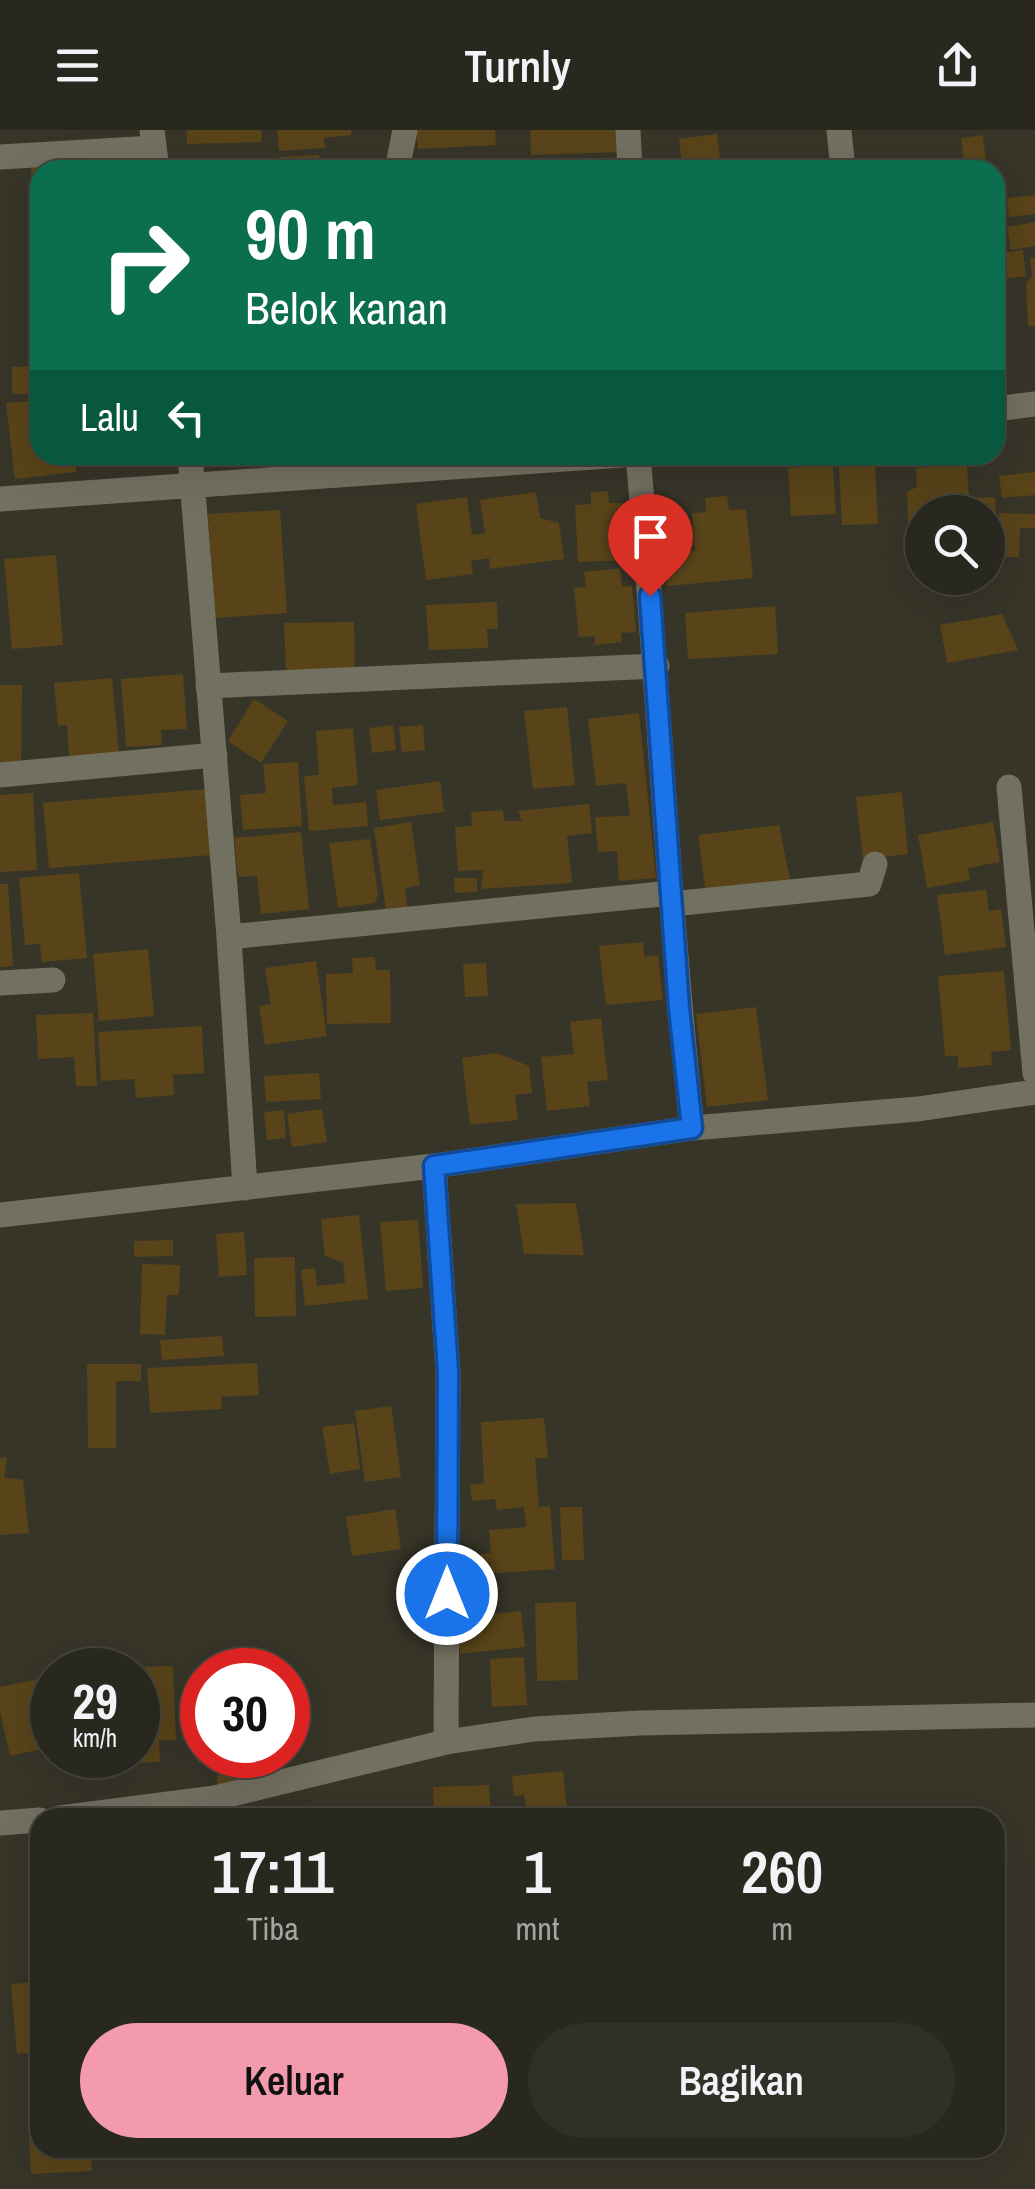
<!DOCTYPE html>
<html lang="id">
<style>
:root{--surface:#29281e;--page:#313027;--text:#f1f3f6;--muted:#a5a6a4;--line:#45443c;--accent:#f39aac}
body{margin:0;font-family:"Archivo Narrow",sans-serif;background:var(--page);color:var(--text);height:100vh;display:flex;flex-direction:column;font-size:38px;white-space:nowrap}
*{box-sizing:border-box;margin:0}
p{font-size:32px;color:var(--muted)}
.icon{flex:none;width:55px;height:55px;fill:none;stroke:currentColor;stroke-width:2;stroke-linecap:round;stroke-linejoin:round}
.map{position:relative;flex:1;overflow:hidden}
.panel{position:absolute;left:30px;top:1678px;width:975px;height:350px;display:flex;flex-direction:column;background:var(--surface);border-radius:30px;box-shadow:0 10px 40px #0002,0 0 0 2px var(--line)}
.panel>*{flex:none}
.guide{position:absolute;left:30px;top:30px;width:975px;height:305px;border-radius:30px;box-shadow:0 10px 40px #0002,0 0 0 2px var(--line);background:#0b6e4f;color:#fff;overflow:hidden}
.controls{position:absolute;left:905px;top:365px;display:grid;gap:20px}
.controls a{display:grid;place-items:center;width:100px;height:100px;border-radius:50%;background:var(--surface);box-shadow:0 10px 40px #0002,0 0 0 2px var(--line);font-size:50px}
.speed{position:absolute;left:30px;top:1518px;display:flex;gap:20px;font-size:50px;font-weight:700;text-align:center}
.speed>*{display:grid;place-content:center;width:130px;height:130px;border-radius:50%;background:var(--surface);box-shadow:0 10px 40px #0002,0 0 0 2px var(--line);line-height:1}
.speed small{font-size:25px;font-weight:400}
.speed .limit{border:15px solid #d22;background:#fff;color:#111}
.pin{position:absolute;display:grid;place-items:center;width:85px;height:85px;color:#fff;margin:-102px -42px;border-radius:50% 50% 50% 0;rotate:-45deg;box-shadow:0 0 10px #0007}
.pin .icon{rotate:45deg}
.me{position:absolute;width:110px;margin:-55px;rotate:0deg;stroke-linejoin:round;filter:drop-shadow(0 0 8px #0008)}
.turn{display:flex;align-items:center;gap:35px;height:210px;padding:0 50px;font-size:45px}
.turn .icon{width:130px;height:130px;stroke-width:2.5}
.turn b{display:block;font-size:70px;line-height:85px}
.then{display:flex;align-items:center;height:95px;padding:0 50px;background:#0003;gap:20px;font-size:38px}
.eta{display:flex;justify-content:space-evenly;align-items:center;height:170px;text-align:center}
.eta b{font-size:60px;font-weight:600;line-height:70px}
.action{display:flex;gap:20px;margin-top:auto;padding:20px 50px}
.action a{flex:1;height:115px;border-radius:60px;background:var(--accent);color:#111;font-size:40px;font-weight:600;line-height:115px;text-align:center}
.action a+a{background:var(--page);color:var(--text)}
header{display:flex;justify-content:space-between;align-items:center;height:130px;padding:0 50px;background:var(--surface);font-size:45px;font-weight:600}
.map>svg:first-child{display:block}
.building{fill:#59441a}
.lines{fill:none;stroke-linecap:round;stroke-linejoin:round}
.minor{stroke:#727061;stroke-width:25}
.route-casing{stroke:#114b97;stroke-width:25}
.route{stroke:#1a73e8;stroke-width:18}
</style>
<header><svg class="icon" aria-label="menu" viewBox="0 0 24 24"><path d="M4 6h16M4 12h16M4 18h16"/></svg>Turnly<svg class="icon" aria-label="share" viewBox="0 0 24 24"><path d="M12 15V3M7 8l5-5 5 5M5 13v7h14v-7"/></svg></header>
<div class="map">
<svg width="1035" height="2059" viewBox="0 0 1035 2059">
<rect width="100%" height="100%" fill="#373528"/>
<!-- building -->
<path class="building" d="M187,0H261L262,12L187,14Z
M277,0H351V5L324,8L325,18L279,21Z
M416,0H495L496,15L418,19Z
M530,0H622L623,22L531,25Z
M717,4L720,28L682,32L679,9Z
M983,5L987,40H965L961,8Z
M319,25L320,40H280L279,27Z
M497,30V40H433V35Z
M147,33V40H40V112H33L31,35Z
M716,33L717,40H681V38Z
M1035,65V84L1009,87L1007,68Z
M1035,92V116L1011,120L1007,97Z
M1023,120L1026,146L995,150V124Z
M1030,128H1035V196H1028L1026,154L1032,146Z
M40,236V264H12V237Z
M40,270V325H74L76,342L15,349L6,273Z
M833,336L836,384L791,386L788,338Z
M875,336L878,394L842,395L839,337Z
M967,336L969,368L995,367L996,391L988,392V382H922V415L909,416L907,362L917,357L916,338Z
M1035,342V365L1002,368L999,346Z
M608,361L609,373H624L628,430L578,432L575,375L591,374V362Z
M536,362L540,388L559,393L564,429L490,439L489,428L471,431L473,444L426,450L416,374L467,367L472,405L485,403L480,370Z
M727,366L729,380L746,379L753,448L667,456L664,424L695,421L692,383L706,382L705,368Z
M280,380L287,483L215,488L208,384Z
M999,383L1035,384V398H1020L1019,427H1000Z
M56,425L63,515L12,519L4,429Z
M620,438L622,457L632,456L636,502L621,503L622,512L595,515V506L579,507L574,458L586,457L584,442Z
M922,448H958V454L923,455Z
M497,472L498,499H487L488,518L429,520L426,475Z
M775,476L778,524L688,529L685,483Z
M1002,484L1018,520L947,533L940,495Z
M354,492L355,541L286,543L284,493Z
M183,544L187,599L161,600L162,615L126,617L121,549Z
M112,548L119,623L69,627L67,595L58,596L54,553Z
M0,555H22L21,637H0Z
M254,569L288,591L261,633L228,611Z
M567,577L575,655L533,659L524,581Z
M639,583L656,748L619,751L617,721L598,722L595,687L630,686L626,653L596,656L588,589Z
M393,595L396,620L372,623L369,598Z
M423,595L425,620L402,622L399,597Z
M353,598L358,655L332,658L333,675L366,672L368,696L309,701L304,646L319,645L316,601Z
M298,632L302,696L243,700L240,665L266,663L263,634Z
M440,651L444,682L380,690L376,660Z
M206,659L212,725L49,738L43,673Z
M902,662L908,724L863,729L856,667Z
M33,663L37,740L0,742V665Z
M589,674L592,703L567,706L572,753L481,759L483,740L458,741L455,697L472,696L471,682L503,680L504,691H522L518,681Z
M411,692L420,755L405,758L408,782L387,786L374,698Z
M993,692L1000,732L968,738L970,750L927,758L918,705Z
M779,695L791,754L706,765L698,705Z
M301,702L309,779L261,784L257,746L238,747L234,708Z
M370,709L378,764L375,773L338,778L329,713Z
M79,743L87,828L42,832L40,814L25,815L19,748Z
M454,748H477V762L455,763Z
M0,754H8L13,836L0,837Z
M986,760L989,781L1001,779L1006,817L945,825L937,765Z
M643,812L644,827L658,825L663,870L606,875L599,816Z
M148,819L154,886L99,891L93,824Z
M375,827L376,840H390L391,893L327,894L326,844L353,843L352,828Z
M316,831L327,906L265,915L259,876L271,874L265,838Z
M486,833L488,866L465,867L463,834Z
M1004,841L1011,920L991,922L992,935L958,938V926H945L938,846Z
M756,877L768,970L707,977L696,884Z
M93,883L97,956H76L74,927L38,929L36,885Z
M601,888L608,950L587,952L590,976L547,981L541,927L574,924L570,892Z
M202,896L204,943L173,945L174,965L136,968L134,949L101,951L98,902Z
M497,923L529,936L532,963L515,965L518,990L470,995L462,928Z
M319,943L321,969L266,972L264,946Z
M322,979L327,1012L292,1017L287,984Z
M284,980L286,1008L267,1010L264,982Z
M576,1073L584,1125L524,1124L516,1074Z
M359,1085L368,1169L305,1176L301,1140L315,1138L317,1156L345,1153L343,1132L325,1126L321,1089Z
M418,1090L423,1158L386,1161L380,1092Z
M244,1102L247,1145L219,1147L216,1104Z
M173,1110V1126L134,1127V1111Z
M295,1127L296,1186L255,1187L254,1128Z
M142,1134L180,1135L179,1165H167L165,1205L140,1204Z
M222,1206L224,1226L162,1230L160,1210Z
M257,1233L259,1265L221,1267L222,1279L150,1283L147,1238Z
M87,1234H141V1251H116V1318H88Z
M391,1276L401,1347L365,1352L355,1281Z
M544,1288L548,1328H535L539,1377L550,1376L555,1439L483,1444L481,1424L491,1423L489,1400L526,1397L524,1377L497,1380L495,1369L472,1371L470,1355L484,1353L481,1292Z
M354,1293L360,1339L330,1344L322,1297Z
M7,1327L4,1347L23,1350L29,1403L0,1405V1328Z
M560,1377H582L584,1430H562Z
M395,1379L401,1419L352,1426L346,1387Z
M576,1472L578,1550L537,1551L535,1473Z
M521,1481L525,1517L460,1524L456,1488Z
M524,1527L527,1575L492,1577L490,1529Z
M173,1536L176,1610H159L160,1632L104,1634L103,1625H138V1537Z
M52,1546V1573L36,1577L46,1618L10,1626L0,1581V1557Z
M202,1557V1625H215L212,1636L197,1632L201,1616L195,1617L192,1561Z
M218,1625H243V1662L217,1661Z
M563,1641L568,1688H507L506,1679L526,1678L524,1665L514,1666L512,1646Z
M489,1655L491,1688H434L433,1657Z
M40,1852V1922L17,1924L11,1854Z
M40,1985V2018H91L92,2041L31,2044L28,1986Z"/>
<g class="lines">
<!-- minor -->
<path class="minor" d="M152,0L157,40
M628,0L630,40
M839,0L843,40
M0,27L154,18
M397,40L405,0
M995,279L1035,274
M190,325L229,807L245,1058
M638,325C658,549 668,774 692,998
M0,369L622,325
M208,556L657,536
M0,645L215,625
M1009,657L1035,943
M672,774L869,754L875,734
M229,807L671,763
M0,853L53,850
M434,1036L448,1242L446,1612
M0,1085L434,1036L692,998L918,979L1035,962
M60,1688L215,1668L446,1612L535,1599L640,1593L1035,1585
M0,1693L40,1690"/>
</g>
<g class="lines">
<!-- route casing -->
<g class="route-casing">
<path id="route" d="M447,1464L448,1242L434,1036L692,998L679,878L650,466"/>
</g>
<!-- route -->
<use href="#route" class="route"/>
</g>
</svg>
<div class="controls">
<a><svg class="icon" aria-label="search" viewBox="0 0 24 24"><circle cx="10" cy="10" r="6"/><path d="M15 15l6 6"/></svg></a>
</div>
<div class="speed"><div>29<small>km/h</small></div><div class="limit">30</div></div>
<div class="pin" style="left:650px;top:466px;background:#d93025"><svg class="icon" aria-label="arrive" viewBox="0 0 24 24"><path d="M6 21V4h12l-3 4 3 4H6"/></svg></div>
<svg class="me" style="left:447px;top:1464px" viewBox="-20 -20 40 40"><circle r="17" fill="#1a73e8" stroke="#fff" stroke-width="3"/><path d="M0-11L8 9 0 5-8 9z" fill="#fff"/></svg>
<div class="guide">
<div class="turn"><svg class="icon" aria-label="right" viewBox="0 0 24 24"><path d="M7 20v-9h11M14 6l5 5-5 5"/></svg><div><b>90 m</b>Belok kanan</div></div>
<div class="then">Lalu<svg class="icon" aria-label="left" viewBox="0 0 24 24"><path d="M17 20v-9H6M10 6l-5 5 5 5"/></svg></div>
</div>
<section class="panel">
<div class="eta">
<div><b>17:11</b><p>Tiba</p></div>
<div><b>1</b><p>mnt</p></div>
<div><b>260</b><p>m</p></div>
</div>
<div class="action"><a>Keluar</a><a>Bagikan</a></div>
</section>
</div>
